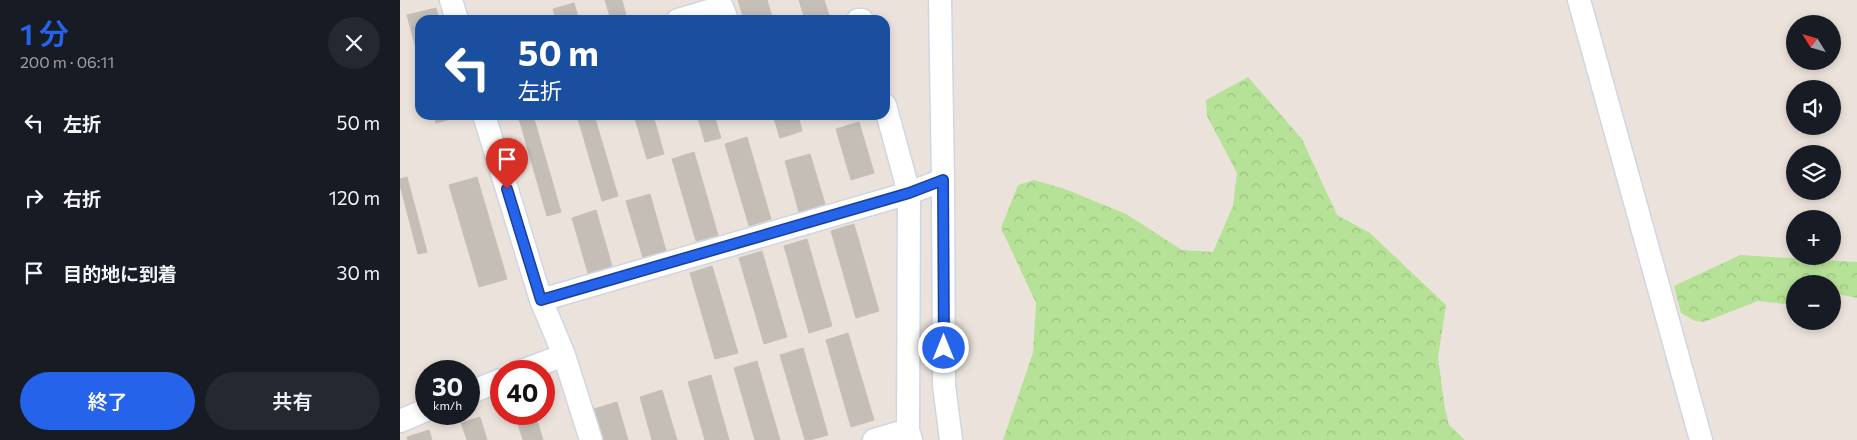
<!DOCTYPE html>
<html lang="ja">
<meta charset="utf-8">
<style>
:root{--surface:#171b24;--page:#242831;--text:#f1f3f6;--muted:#9ea1a6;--accent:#2563eb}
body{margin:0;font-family:Commissioner,"Noto Sans JP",sans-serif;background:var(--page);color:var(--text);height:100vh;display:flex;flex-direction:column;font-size:19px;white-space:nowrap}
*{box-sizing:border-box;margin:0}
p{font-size:16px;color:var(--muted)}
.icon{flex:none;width:28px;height:28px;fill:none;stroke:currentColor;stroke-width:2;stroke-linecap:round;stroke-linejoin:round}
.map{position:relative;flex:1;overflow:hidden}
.panel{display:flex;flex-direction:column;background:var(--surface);width:400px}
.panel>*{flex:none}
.guide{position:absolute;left:15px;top:15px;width:475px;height:105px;border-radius:15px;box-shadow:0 2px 8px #0003;background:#1a4fa0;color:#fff;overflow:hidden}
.needle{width:32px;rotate:307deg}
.controls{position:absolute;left:1386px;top:15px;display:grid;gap:10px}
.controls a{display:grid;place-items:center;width:55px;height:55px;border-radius:50%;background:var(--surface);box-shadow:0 2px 8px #0003;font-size:25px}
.speed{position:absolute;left:15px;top:360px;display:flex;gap:10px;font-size:25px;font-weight:700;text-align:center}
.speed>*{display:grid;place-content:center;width:65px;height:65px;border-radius:50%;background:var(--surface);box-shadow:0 2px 8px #0003;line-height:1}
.speed small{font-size:12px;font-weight:400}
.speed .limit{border:8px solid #d22;background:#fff;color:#111}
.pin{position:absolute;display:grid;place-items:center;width:42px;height:42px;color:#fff;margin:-51px -21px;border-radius:50% 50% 50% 0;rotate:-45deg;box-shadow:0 0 5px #0007}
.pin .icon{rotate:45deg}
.me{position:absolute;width:55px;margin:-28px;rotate:0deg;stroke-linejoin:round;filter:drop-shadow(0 0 4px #0008)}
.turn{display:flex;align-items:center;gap:18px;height:105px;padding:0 20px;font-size:22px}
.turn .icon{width:65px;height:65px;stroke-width:2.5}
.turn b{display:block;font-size:35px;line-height:42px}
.round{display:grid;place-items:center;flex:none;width:52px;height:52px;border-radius:26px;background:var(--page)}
.head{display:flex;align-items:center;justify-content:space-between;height:85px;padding:0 20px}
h1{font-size:30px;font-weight:600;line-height:38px;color:var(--accent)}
.primary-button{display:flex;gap:10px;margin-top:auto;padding:10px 20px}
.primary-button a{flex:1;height:58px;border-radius:30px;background:var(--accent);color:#fff;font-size:20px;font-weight:600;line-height:58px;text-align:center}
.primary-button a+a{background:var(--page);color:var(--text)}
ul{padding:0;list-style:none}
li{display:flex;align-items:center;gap:15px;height:75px;padding:0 20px}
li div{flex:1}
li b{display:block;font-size:19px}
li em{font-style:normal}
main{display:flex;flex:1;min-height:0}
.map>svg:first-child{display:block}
.forest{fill:url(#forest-crowns)}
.building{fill:#c4beb7;stroke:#c7bfb5}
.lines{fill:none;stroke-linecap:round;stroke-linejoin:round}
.minor-casing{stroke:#d0d5e2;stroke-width:25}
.minor{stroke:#fff;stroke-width:22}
.route-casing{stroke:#184099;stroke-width:12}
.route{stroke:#2563eb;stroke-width:9}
</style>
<main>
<section class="panel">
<div class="head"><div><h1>1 分</h1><p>200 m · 06:11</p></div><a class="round"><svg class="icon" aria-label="close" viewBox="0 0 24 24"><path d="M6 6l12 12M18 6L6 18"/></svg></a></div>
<ul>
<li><svg class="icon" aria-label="left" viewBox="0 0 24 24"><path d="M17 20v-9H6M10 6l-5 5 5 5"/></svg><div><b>左折</b></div><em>50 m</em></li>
<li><svg class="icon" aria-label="right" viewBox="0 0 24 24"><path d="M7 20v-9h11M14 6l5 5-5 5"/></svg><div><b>右折</b></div><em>120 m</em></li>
<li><svg class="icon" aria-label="arrive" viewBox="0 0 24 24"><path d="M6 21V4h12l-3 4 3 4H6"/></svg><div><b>目的地に到着</b></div><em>30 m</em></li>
</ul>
<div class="primary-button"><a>終了</a><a>共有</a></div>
</section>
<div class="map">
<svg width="1457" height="440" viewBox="0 0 1457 440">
<defs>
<pattern id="forest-crowns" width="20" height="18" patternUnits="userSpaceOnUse" patternTransform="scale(1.25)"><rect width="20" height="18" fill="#b6e297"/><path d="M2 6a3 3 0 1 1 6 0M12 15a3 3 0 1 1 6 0" fill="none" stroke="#9cc282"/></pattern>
</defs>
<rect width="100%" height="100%" fill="#ebe3db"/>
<!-- forest -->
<path class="forest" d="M848,77L902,139L937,215L970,233L1046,305L1038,358L1045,409L1049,425L1065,440H603L633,353L636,303L601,228L618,185L634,180L665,189L726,214L782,250L813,252L833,206L837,173L807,116L806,100Z
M1340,255L1457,262V298L1433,293L1432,284H1395V304L1393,305L1358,301L1304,322L1295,321L1281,313L1274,286Z"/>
<!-- building -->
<path class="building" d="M205,0H222L226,15L211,20Z
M338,0H367L373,20H344Z
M399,0H424L430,18L422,20H405Z
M174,3L179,20H156L153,9Z
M36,8L39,20H20V63L7,15Z
M34,115H64L36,123Z
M118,115H133L161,212L147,216Z
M177,115H194L218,196L202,201Z
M234,115H253L264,154L247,159Z
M297,115H314L321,138L305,142Z
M373,115H398L402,131L380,138Z
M459,122L474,173L451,180L436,129Z
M347,137L371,219L349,226L325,144Z
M294,152L318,235L296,241L272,159Z
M410,154L425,204L399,212L385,161Z
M7,177L27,252L18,254L0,185V179Z
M77,177L107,279L79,287L49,185Z
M250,194L266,251L243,258L226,201Z
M196,210L212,266L188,273L172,218Z
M454,224L479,311L456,318L431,231Z
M407,239L432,326L409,333L384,246Z
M362,251L387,337L364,344L339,258Z
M312,266L338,353L315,359L290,273Z
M448,333L474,420L451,427L426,340Z
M403,348L428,435L410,440H405L380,355Z
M357,361L380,440H355L334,368Z
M311,375L329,440H305L288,382Z
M262,390L277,440H252L240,397Z
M217,402L228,440H203L194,409Z
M115,414H135L143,440H123Z
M80,417L87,440H67L61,423Z
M29,430L32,440H8L7,437Z"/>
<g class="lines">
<!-- minor casing -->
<g class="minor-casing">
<path id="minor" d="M51,0L57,20
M540,0L543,180L544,385L551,440
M1179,0L1301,440
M278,20L322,7L327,20
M458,20H462
M485,105L509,193L508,430L511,440
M84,115L141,300L164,355L191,440
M141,300L509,193L543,180
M122,371L164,355
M69,393L101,380
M0,421L26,410
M474,440L508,430"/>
</g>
<!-- minor -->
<use href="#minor" class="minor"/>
</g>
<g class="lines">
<!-- route casing -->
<g class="route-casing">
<path id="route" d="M107,189L141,300L509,193L543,180L544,348"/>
</g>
<!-- route -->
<use href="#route" class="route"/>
</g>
</svg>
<div class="controls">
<a><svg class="needle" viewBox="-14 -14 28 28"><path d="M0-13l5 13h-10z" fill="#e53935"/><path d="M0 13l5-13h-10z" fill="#9ea1a6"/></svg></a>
<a><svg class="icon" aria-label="sound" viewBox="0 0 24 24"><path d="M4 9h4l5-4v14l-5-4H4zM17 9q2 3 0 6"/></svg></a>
<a><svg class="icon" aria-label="layers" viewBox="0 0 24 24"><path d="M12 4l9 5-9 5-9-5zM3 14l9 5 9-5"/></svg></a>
<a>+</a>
<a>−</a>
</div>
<div class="speed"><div>30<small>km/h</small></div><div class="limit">40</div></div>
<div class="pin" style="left:107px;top:189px;background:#d93025"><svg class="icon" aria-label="arrive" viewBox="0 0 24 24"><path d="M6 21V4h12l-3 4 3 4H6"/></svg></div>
<svg class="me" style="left:544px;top:348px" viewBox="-20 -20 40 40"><circle r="17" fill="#2563eb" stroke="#fff" stroke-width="3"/><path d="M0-11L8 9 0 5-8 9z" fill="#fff"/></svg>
<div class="guide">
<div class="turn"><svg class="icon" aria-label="left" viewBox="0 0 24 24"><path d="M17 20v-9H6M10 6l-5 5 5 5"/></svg><div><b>50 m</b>左折</div></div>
</div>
</div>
</main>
